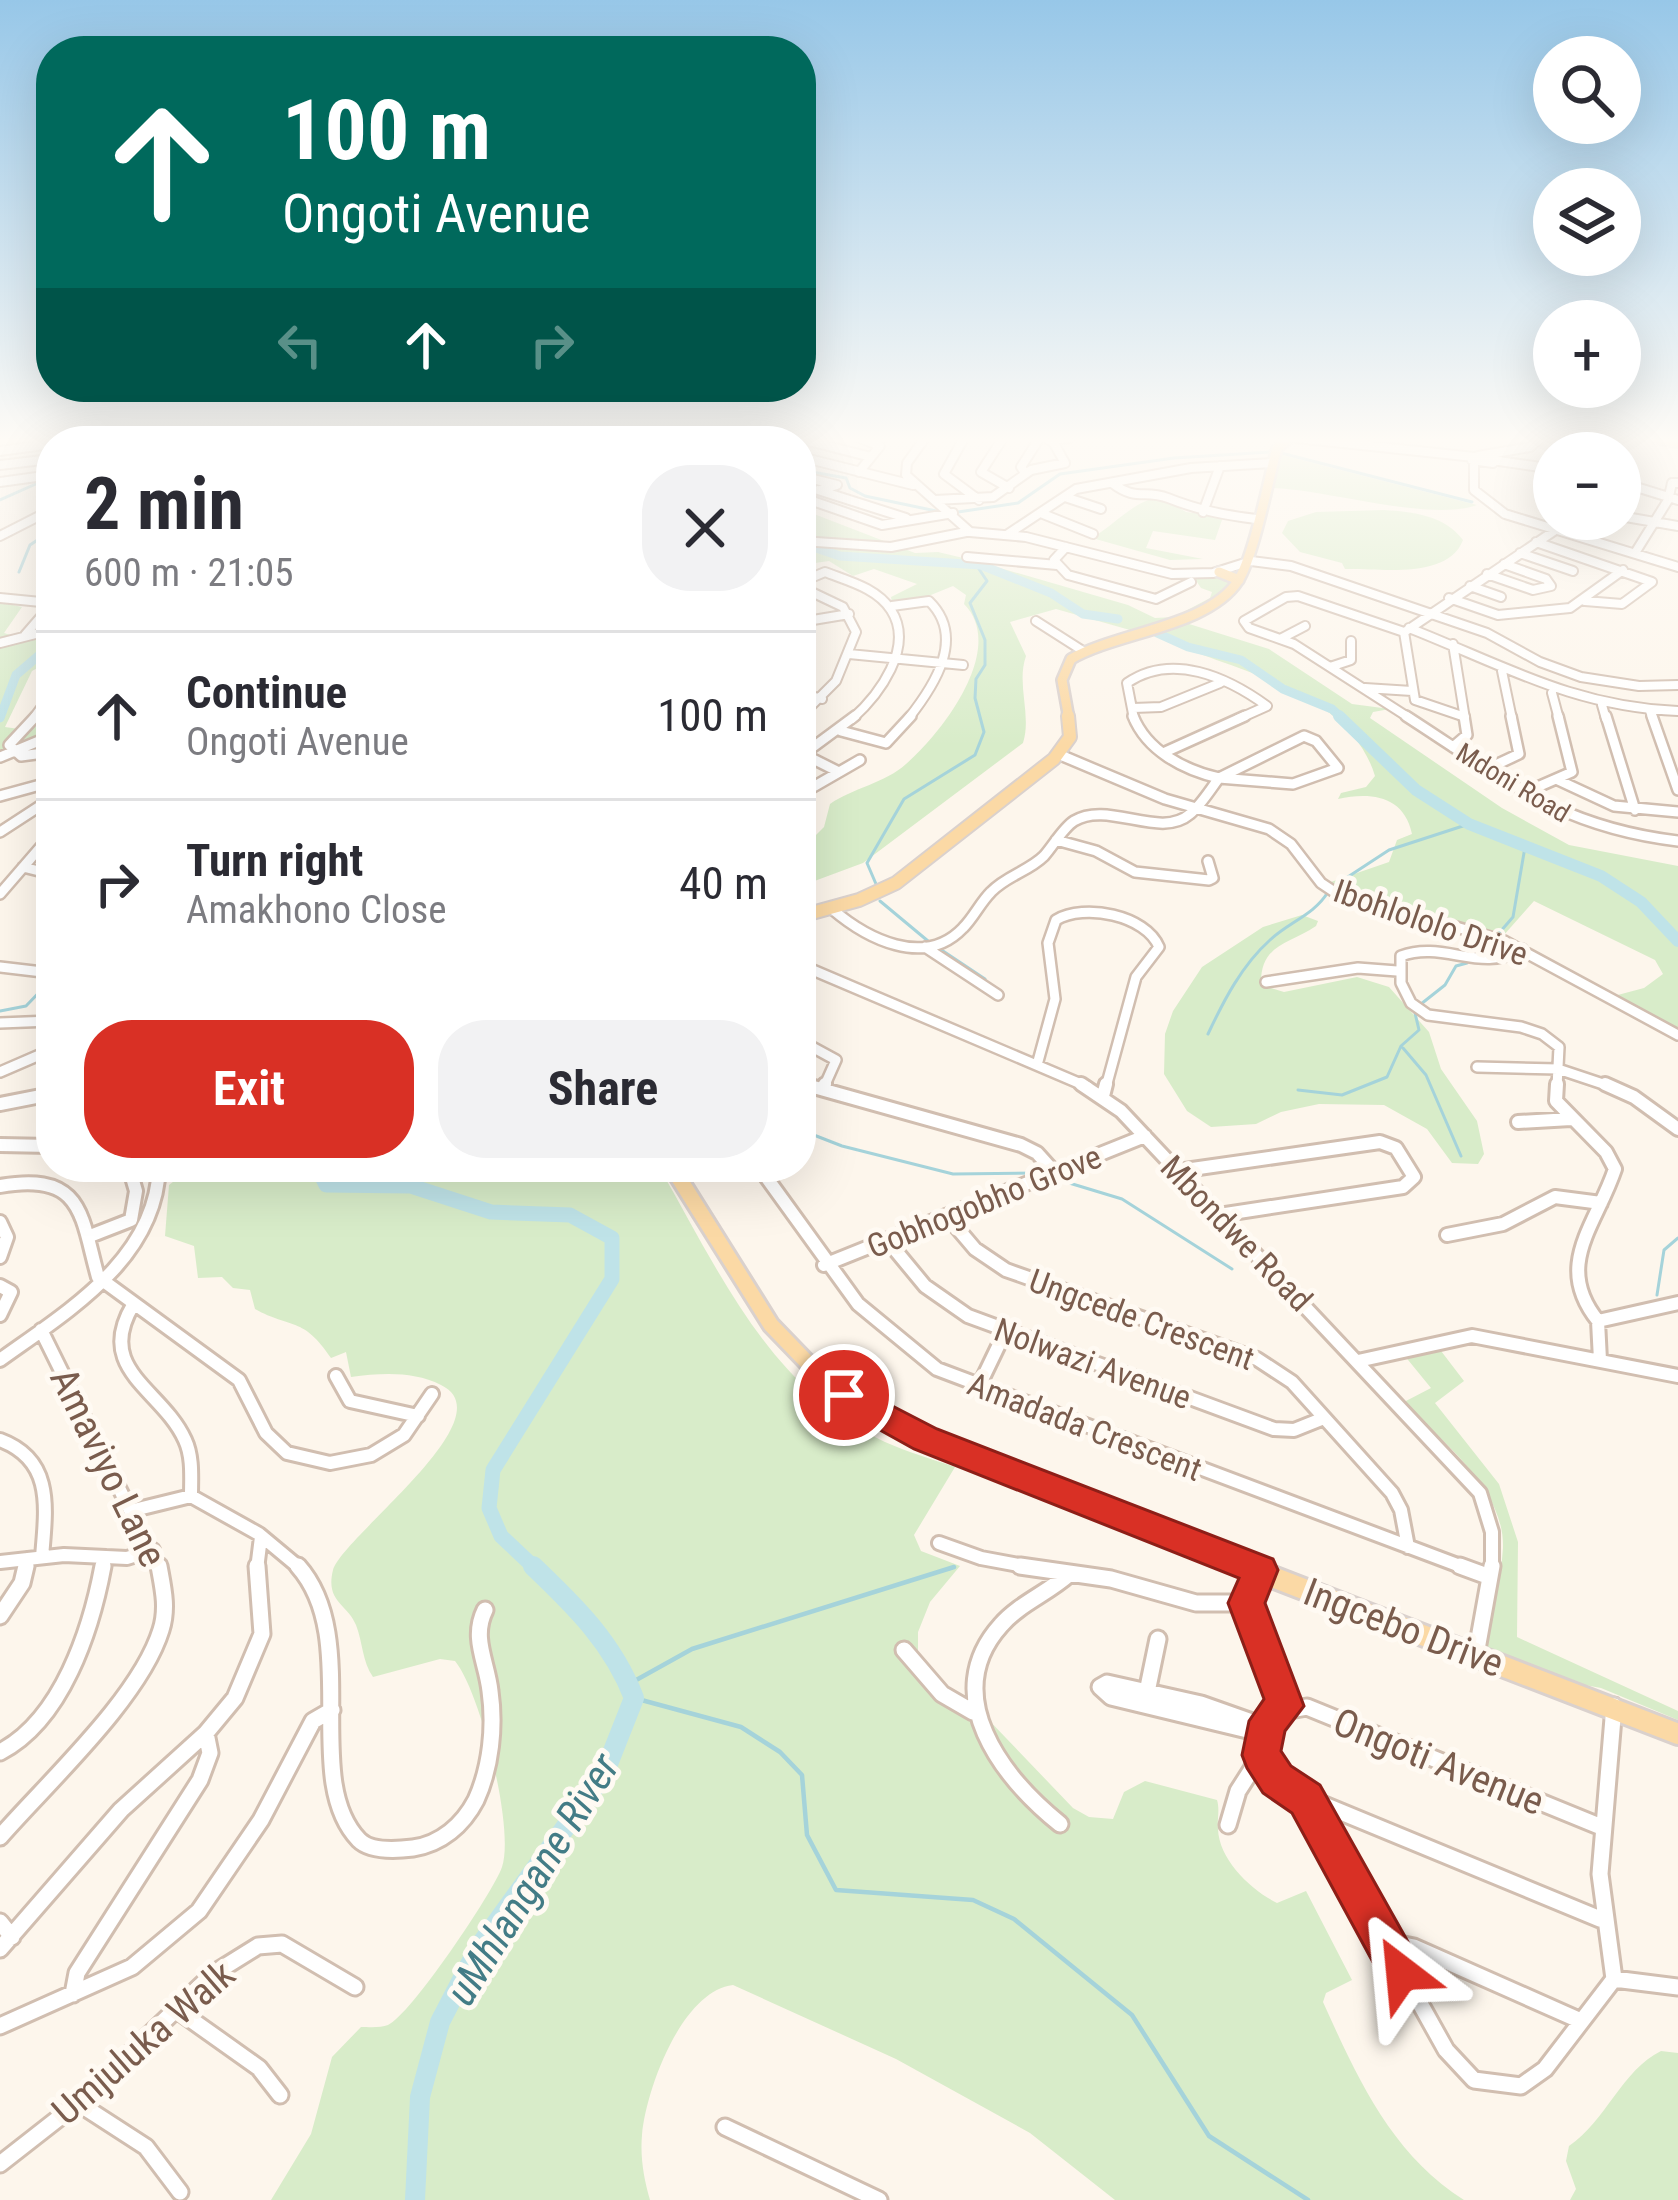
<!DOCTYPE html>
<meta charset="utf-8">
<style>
:root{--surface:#fff;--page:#f2f2f3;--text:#2b2b33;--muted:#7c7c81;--line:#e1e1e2;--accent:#d93025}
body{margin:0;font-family:"Roboto Condensed",sans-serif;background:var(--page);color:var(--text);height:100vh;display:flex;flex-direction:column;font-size:45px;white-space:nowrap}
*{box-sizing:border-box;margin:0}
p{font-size:39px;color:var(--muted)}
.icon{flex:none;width:66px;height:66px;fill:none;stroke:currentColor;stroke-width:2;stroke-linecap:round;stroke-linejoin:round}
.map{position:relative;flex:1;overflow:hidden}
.drawer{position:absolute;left:36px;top:426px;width:780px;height:756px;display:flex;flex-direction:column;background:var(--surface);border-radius:48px;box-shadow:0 12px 48px #0002}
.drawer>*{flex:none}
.top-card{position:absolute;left:36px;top:36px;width:780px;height:366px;border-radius:48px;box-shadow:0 12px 48px #0002;background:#00695c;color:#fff;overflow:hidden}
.buttons{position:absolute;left:1533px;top:36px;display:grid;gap:24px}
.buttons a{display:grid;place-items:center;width:108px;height:108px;border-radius:50%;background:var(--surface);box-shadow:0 12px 48px #0002;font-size:60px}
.pin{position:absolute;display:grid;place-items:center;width:102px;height:102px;color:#fff;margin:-51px;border:6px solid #fff;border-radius:50%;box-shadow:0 3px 12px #0007}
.me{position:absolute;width:132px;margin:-66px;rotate:331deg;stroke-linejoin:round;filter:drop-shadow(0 0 9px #0008)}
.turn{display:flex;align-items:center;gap:42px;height:252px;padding:0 48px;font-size:54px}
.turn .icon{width:156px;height:156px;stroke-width:2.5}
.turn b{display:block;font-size:84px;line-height:102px}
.lanes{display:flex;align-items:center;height:114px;padding:0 48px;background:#0003;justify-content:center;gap:60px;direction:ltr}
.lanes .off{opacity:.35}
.round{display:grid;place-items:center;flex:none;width:126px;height:126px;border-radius:48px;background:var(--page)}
.summary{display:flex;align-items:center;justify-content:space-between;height:204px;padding:0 48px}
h1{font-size:72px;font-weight:700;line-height:90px}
.primary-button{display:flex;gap:24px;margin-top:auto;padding:24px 48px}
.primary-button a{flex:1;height:138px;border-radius:48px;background:var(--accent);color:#fff;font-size:48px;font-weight:700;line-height:138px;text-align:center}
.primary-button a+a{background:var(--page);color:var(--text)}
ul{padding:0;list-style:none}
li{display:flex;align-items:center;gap:36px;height:168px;padding:0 48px;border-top:3px solid var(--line)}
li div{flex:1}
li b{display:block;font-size:45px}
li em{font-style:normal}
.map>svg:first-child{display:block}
.green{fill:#d8ecc9}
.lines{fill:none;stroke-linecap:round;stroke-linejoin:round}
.stream-far1{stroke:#a5d3da;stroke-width:3}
.stream{stroke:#a5d3da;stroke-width:4.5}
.river-far3{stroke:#bfe3e8;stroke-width:9}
.river-far2{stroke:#bfe3e8;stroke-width:12}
.river-far1{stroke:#bfe3e8;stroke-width:15}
.river{stroke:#bfe3e8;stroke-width:20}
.minor-far3-casing{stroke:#d1beb0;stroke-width:12}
.minor-far2-casing{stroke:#d1beb0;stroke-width:14}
.minor-far1-casing{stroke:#d1beb0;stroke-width:18}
.minor-casing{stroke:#d1beb0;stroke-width:21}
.major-far3-casing{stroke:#dad1cd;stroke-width:14}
.major-far2-casing{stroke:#dad1cd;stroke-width:16}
.major-far1-casing{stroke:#dad1cd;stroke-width:21}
.major-casing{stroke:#dad1cd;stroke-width:26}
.minor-far3{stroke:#fff;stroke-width:8}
.minor-far2{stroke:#fff;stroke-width:9}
.minor-far1{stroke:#fff;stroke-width:12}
.minor{stroke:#fff;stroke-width:15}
.major-far3{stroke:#fbd9a5;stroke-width:9}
.major-far2{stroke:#fbd9a5;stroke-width:12}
.major-far1{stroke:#fbd9a5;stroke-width:15}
.major{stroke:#fbd9a5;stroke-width:20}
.route{fill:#d93025;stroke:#8d1f18;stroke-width:3}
.labels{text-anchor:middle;stroke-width:10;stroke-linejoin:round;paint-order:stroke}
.far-street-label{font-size:27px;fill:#7a5c4d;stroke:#fffaf3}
.street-label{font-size:33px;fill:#7a5c4d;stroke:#fffaf3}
.near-street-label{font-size:39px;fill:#7a5c4d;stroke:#fffaf3}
.near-water-label{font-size:42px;font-style:italic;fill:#437c86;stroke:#fffaf3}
</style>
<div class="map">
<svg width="1678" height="2200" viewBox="0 0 1678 2200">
<rect width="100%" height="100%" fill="#fdf6ec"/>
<!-- green -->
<path class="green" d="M1282,455L1477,505C1430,522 1329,490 1273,488Z
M1160,497L1186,512L1223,517L1215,540L1153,531L1146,548L1203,559L1170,560L1092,538C1116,524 1133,501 1160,497Z
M801,509L915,553L938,552L976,561L1128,605L1155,618L1174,617L1210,598L1212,592L1201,588L1195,579L1225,574L1234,579L1205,607L1137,632L1056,609L1010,622L1026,656C1016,684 1032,715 1023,743L863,863L801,886V850L824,827L830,804C853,788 885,783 906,764C944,731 1007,647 964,604L966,595L953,586L921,599L892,603L891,597L917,584L874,569L853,576L829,561L801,565L806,548Z
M1384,510C1413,512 1444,515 1463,540C1448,580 1380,568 1345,569L1342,563L1300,552L1282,533L1288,521L1316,512Z
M0,602L22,607L4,633L23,639L51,635V661L32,671L5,727L26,730L51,721V731L0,754Z
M1186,623L1269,649L1352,704L1390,709L1373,712L1370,718L1502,808L1569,845L1678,866V1030L1614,996L1644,988L1663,974L1655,960L1534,901L1503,936L1328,883L1389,862L1397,840L1412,834C1404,795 1370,792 1338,799L1341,793L1366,787L1375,776C1347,684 1223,671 1151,633Z
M1302,915L1318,921L1316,926C1288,945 1260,944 1261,985L1284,992L1357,977L1389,987L1429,1032L1441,1069L1477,1121L1484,1154L1478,1164L1452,1163L1427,1129L1384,1105L1319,1104L1281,1112L1256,1124L1211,1127L1187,1111L1164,1074L1165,1034L1173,1011L1202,967L1263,927Z
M192,1167H659C718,1269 770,1390 885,1442C907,1452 932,1459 955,1467L914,1535L921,1551L960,1566L930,1602L918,1632V1651L933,1678L982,1713L1073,1808L1089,1817L1113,1819L1124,1792L1145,1781L1217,1800C1220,1810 1217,1818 1218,1829C1219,1860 1251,1890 1277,1903L1306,1891L1352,1980L1326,1993L1323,2002C1357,2077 1391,2154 1464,2200H1115L1030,2133L896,2059L733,1985C682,1991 646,2089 642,2135C640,2158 644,2179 650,2200H271L311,2134L332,2057L361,2027C369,2027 381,2028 388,2025C410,2016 494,1891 502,1867C515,1829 480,1691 455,1661L440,1659L373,1677C362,1661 363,1643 356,1625C348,1604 325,1602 333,1570C343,1536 508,1417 441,1385C413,1371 382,1373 351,1377L346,1352L331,1358C303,1316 291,1329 255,1309L250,1290L233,1288L222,1277L198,1278L194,1246L165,1236L169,1185Z
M1438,1347L1464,1381L1435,1403L1499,1484L1518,1542L1517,1637L1678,1711V1720L1601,1688L1569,1682L1486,1652C1490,1618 1501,1583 1503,1548C1505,1489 1441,1441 1404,1402L1431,1388L1404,1355Z
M1661,2051L1678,2053V2200H1570L1576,2189L1566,2161L1569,2146C1606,2121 1622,2070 1661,2051Z"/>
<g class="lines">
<!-- stream-far1 -->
<path class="stream-far1" d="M694,438L703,441
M91,441L95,438
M1281,453L1472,502
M801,470L846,478L850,488L865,496L941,512
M0,500L47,479
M958,512L1018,503L1060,474L1174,458L1270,452
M801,523L806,537
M19,572L30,545L51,531
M876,884L867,863L904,799L975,755L984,732L975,698L976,679L985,665V640L970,603L987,581L975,563
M1334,886L1389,850L1469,824
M880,901L928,941
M1500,932L1513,917L1525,847
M940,949L985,979
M1474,955L1490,942
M1421,1004L1445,985L1456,966L1467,963
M0,1011L26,1006L51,980
M1208,1034C1224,1000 1242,965 1270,940C1289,922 1314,915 1328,892
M1403,1048L1426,1075L1461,1156
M1298,1090L1342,1095L1387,1077L1401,1046L1419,1030L1415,1013
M801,1130L842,1146L953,1174L1037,1173
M1056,1179L1122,1199L1232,1269
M1657,1295L1664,1250L1678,1238
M949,1569L954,1567"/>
<!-- stream -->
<path class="stream" d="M629,1684L692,1649L954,1567
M634,1698L741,1727L780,1752L802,1775L807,1835L836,1890L973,1900L1014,1919L1132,2015L1209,2136L1308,2200"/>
<!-- river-far3 -->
<path class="river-far3" d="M807,545L840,556L981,565L1051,593L1083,614L1118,619
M1157,633L1188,647L1241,660L1283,689L1332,709L1343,719
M0,718L16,675L51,645"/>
<!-- river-far2 -->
<path class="river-far2" d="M1339,716L1416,790L1469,824L1601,876L1641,902L1678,941"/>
<!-- river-far1 -->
<path class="river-far1" d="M317,1167L326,1185L411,1186L491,1212L570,1215L612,1238V1279L493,1470L489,1508L501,1536L536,1569"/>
<!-- river -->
<path class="river" d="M415,2200L420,2097L440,2022L479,1947L604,1774L634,1698C613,1643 575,1606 533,1566"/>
<!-- minor-far3 casing -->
<g class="minor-far3-casing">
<path id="minor-far3" d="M304,438L309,441
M523,438L534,441
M625,438L631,441
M740,438L746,441
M797,438L871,457
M925,438L907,463L906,475L969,531
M964,438L944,474L979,500
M1003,438L981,472L1009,488
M1296,438L1474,457
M1049,440L1070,438
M579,441L589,438
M760,441L764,438
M0,451L51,444
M1478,456L1530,447L1541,438
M1478,456L1493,463L1472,460Z
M801,457L913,485
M1492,460L1554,469
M1474,462V490L1505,514L1678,567
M0,465L51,459
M859,472L880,446L860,438
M1025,473L1021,467L1039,439
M801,476L837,485L820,490
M0,482L51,475
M1620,482L1678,500
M1112,483C1137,502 1144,489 1168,498C1198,510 1224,515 1256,519
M818,490L906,518
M801,497L882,525L953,513
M1065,497L1101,509
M935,500L993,497L1031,470L1065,463L1052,440
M1203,512L1220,466
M1043,514L1093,534
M1620,516L1678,526
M970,532L1026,537L1172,574L1213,573L1251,561L1291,566L1487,633L1540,662L1581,677L1639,686L1678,685
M1008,534L1076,489L1191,468L1272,463
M0,536L51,510
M801,541L891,547L966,532
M1536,542L1652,582L1622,604L1585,601
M1066,547L1054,560L1068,575L1156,599L1191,582
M1520,553L1573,571
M1635,553L1668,500L1672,483H1678
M967,557L1057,565
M1487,574L1533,590L1551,586L1546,579L1504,564
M801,582L825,572C848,581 877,588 891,610C915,647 879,695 852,719
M1470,586L1501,597
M801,587L843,607L856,632L836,681L801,716
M0,598L51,603
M1449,598L1498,615L1570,608L1623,570
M892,606L929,601C966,637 935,685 908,719
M801,615L810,630L801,655
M807,621L849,614
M1036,621L1083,651
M1409,628C1503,665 1574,707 1678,711
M1406,631L1557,529
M25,635L51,605
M1282,638L1305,626
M0,643L51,630
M1453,644L1465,719
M849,654L963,665
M1330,667L1351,660V641
M1502,671L1512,719
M1365,688L1412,691
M801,693L822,699
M1552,693L1559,719
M1602,705L1606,719
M1133,708L1161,707L1220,683
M1650,711L1653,719
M33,719L51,694
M1134,719L1127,683C1172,652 1227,677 1267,706L1238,719
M1411,719L1294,644L1249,628L1244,621L1286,597L1298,596L1404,632L1415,700L1465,717"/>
</g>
<!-- minor-far2 casing -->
<g class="minor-far2-casing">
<path id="minor-far2" d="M36,716L9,745L21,756L51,752
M1133,716C1147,751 1184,770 1219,778
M1406,716C1504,779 1559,827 1678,841
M1606,716L1635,810
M1652,716L1678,790
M841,731L886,743L911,716
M1304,736L1316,741L1338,768L1293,784L1219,778Z
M1453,747L1467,735L1464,716
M801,753L839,772
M1163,753L1245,716
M1058,754L1165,799L1269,829L1291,844L1321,883L1333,891L1504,941L1678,1035
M801,756L855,716
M0,757L51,736
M1487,769L1519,754L1511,716
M1558,780L1614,806L1678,812
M1524,793L1572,772L1558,716
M801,794L860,760
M0,796L51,782
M0,832L43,804
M1056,840L1096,851L1135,872L1209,880L1213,878L1208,861
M23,867L51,874
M0,894L51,835
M832,909C866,938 924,969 963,928C974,917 980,903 991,892C1006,876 1029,871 1044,856C1053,846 1063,828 1074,821C1108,800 1160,840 1190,814C1201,805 1210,790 1219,778
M925,947L998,995
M1522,949C1481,974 1444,940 1401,956V983L1411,1003L1428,1015L1521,1027L1542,1034L1559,1047L1557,1087
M801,965L1088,1087
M0,967L51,973
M1266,982L1358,968L1397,971
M0,1023L51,1021
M801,1041L836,1060L824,1087
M1037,1065L1055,999L1048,943L1056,920C1084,903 1146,915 1159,947L1136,977L1106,1087
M1477,1067L1558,1069L1612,1087
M0,1072L51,1050
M801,1083L813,1087"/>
</g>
<!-- minor-far1 casing -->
<g class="minor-far1-casing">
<path id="minor-far1" d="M803,1084L1021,1145L1037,1153L1055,1173
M1081,1084L1121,1111L1480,1493L1492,1532V1569
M1557,1084L1556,1101L1606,1152L1615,1169C1596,1226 1553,1265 1598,1321
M1605,1084L1634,1097L1678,1129
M823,1088L825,1084
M1103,1096L1106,1084
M0,1104L51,1094
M1518,1122L1571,1119
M0,1145L51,1146
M759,1167L858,1304L937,1369L1468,1569
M1178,1171L1380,1142L1396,1148L1414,1177L1403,1187L1219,1215
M0,1186C84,1171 81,1217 98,1277L239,1380L266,1433L287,1453L330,1463L371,1455L404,1435L432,1394
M947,1216L975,1249L1006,1270L1257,1359L1292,1382L1392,1493L1401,1510L1408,1547
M0,1222L7,1237L0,1257
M1447,1235L1503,1224L1555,1197L1601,1203
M90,1236L131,1220L136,1191L129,1167
M887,1240L925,1286L968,1316L1274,1429L1294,1430L1324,1418
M824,1265L1145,1136
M0,1286L11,1292L0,1315
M133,1305C94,1370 162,1389 185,1440C193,1457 191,1478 191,1496
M41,1330L159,1569
M0,1360C68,1311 156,1259 159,1167
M1600,1360L1598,1321L1678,1303
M1358,1361L1472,1336L1678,1376
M336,1376L350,1401L418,1416
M979,1386L1005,1332
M0,1440C54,1460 46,1508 42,1557
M134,1510L191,1496L259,1534L301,1569
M939,1543L981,1558L1040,1569
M0,1562L64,1555L127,1558L153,1550
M25,1569L27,1559
M103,1569L105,1557
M257,1569L261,1537"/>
</g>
<!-- minor casing -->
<g class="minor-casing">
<path id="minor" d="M298,1566C363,1639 300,1779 359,1840C371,1852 397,1850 413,1848C441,1844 463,1825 476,1800C491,1767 495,1726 490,1691C487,1662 471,1638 485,1610
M1020,1566L1111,1579L1196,1603H1246L1285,1706
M1460,1566L1490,1577
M1246,1603L1260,1571
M0,1616L22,1583L26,1566
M904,1650L942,1694L973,1712
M1476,1655L1492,1566
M1147,1692L1158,1639
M1264,1734L1111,1697L1100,1687L1107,1683L1201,1704L1266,1727
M0,1752C62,1720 91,1630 103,1566
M1306,1799L1446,2050L1474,2080L1521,2086L1545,2069L1614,1979L1600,1874L1614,1706
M1060,1824C1002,1777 938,1695 1001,1625C1019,1604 1048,1593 1069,1574
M1228,1825L1238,1791L1261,1755
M1599,1826L1307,1707L1278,1712L1262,1735L1267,1768L1295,1793L1600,1919
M0,1837C48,1782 140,1698 161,1630C168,1608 163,1588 159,1566
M0,1922L12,1937
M1384,1941L1414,1947L1581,2021
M0,1949L121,1810L206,1733L235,1698L262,1634L257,1566
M1614,1979L1678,1987
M73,1994L77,1973L200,1780L210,1753L206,1733
M176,2009L259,2068L280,2095
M0,2026L132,1967L199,1911L261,1820L313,1721L332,1710
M78,2103L146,2147L180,2192
M725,2127L879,2200
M0,2164L78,2103L213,1974L258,1946L282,1944L355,1987"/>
</g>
<!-- major-far3 casing -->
<g class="major-far3-casing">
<path id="major-far3" d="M1656,438L1678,442
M1219,572L1239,580
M1069,719L1062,680L1071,659C1117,632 1208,627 1238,581C1254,556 1268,481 1277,448L1287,440"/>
</g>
<!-- major-far2 casing -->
<g class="major-far2-casing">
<path id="major-far2" d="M801,916L859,900L896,883L1054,759L1070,737L1068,716"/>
</g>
<!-- major-far1 casing -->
<g class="major-far1-casing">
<path id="major-far1" d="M672,1167L771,1325L827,1383L882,1418L1016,1477L1252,1569"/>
</g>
<!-- major casing -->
<g class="major-casing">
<path id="major" d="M1244,1566L1678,1734"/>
</g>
<!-- minor-far3 -->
<use href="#minor-far3" class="minor-far3"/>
<!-- minor-far2 -->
<use href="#minor-far2" class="minor-far2"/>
<!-- minor-far1 -->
<use href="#minor-far1" class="minor-far1"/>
<!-- minor -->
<use href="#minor" class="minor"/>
<!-- major-far3 -->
<use href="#major-far3" class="major-far3"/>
<!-- major-far2 -->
<use href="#major-far2" class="major-far2"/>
<!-- major-far1 -->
<use href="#major-far1" class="major-far1"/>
<!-- major -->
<use href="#major" class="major"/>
</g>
<!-- sky -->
<linearGradient id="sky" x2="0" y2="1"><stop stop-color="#97c7e8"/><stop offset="0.59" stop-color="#fefbf6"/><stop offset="1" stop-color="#fefbf6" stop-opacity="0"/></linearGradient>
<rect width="1678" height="746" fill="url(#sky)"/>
<!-- route -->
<path class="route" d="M844,1381L937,1429L1273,1559L1278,1570L1265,1603L1304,1706L1285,1731L1281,1751L1291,1766L1320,1785L1417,1958L1423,1973L1417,1988L1402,1994L1387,1988L1292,1813L1263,1793L1247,1768L1242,1755L1249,1721L1264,1699L1228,1603L1239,1578L914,1449L833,1404L828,1395L833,1385Z"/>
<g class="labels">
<!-- far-street labels -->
<g class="far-street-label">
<text transform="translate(1513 783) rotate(31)" y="9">Mdoni Road</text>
</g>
<!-- street labels -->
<g class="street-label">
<text transform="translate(1431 922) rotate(19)" y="12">Ibohlololo Drive</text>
<text transform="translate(984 1201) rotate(-22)" y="12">Gobhogobho Grove</text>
<text transform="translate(1237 1233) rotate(46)" y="12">Mbondwe Road</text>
<text transform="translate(1142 1319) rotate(20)" y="12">Ungcede Crescent</text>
<text transform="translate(1093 1363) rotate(20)" y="12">Nolwazi Avenue</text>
<text transform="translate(1085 1426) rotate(21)" y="12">Amadada Crescent</text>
</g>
<!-- near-street labels -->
<g class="near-street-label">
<text transform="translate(109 1467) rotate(64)" y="14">Amaviyo Lane</text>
<text transform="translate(1404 1627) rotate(21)" y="14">Ingcebo Drive</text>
<text transform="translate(1439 1761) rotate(22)" y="14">Ongoti Avenue</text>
<text transform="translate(143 2042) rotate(-41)" y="14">Umjuluka Walk</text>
</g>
<!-- near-water labels -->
<g class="near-water-label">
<text transform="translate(532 1879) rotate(-58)" y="15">uMhlangane River</text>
</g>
</g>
</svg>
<div class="buttons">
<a><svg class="icon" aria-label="search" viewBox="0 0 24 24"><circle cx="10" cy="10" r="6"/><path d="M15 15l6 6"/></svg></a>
<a><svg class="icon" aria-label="layers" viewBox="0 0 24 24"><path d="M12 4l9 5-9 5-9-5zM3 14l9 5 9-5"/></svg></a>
<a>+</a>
<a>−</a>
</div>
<div class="pin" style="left:844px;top:1395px;background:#d93025"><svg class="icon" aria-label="arrive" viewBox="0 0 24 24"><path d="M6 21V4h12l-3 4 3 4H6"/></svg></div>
<svg class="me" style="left:1402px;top:1973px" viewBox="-20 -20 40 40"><path d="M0-17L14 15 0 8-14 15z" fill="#d93025" stroke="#fff" stroke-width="4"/></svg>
<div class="top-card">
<div class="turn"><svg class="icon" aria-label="ahead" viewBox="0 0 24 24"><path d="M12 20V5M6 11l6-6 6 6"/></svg><div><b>100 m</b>Ongoti Avenue</div></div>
<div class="lanes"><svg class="icon off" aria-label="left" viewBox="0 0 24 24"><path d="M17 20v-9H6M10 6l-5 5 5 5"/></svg><svg class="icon" aria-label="ahead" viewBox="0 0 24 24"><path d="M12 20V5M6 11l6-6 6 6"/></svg><svg class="icon off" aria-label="right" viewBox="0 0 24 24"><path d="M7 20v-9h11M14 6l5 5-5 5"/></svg></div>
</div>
<section class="drawer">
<div class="summary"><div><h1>2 min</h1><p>600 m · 21:05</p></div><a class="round"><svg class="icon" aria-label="close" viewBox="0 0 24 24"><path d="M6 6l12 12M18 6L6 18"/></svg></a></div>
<ul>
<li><svg class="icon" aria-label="ahead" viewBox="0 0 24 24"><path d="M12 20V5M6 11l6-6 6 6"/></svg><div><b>Continue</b><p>Ongoti Avenue</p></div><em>100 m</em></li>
<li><svg class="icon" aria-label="right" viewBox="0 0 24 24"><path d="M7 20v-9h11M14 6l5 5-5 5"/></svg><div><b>Turn right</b><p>Amakhono Close</p></div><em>40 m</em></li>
</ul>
<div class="primary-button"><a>Exit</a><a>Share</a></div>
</section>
</div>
